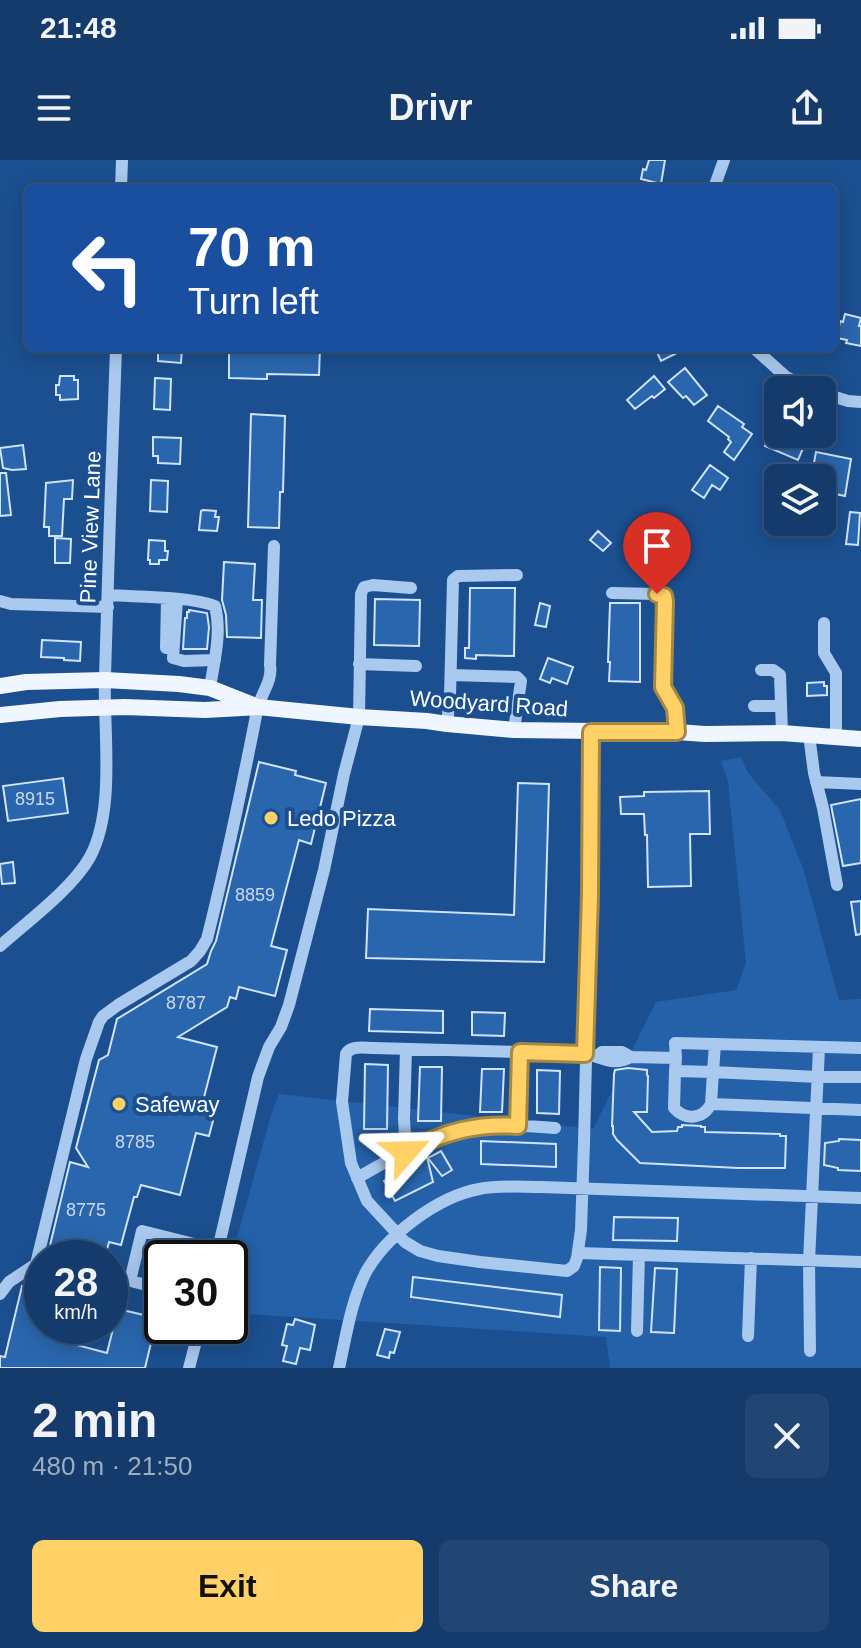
<!DOCTYPE html>
<meta charset="utf-8">
<style>
:root{--surface:#143b6b;--page:#214673;--text:#f1f3f6;--muted:#9dadc1;--line:#33557e;--accent:#ffd166}
body{margin:0;font-family:Helvetica,sans-serif;background:var(--page);color:var(--text);height:100vh;display:flex;flex-direction:column;font-size:30px;white-space:nowrap}
*{box-sizing:border-box;margin:0}
p{font-size:26px;color:var(--muted)}
.icon{flex:none;width:44px;height:44px;fill:none;stroke:currentColor;stroke-width:2;stroke-linecap:round;stroke-linejoin:round}
.map{position:relative;height:1208px;overflow:hidden}
.details{display:flex;flex-direction:column;background:var(--surface);flex:1}
.details>*{flex:none}
.guide{position:absolute;left:24px;top:24px;width:814px;height:168px;border-radius:12px;box-shadow:0 4px 20px #0003,0 0 0 2px var(--line);background:#1a4fa0;color:#fff;overflow:hidden}
.buttons{position:absolute;left:764px;top:216px;display:grid;gap:16px}
.buttons a{display:grid;place-items:center;width:72px;height:72px;border-radius:12px;background:var(--surface);box-shadow:0 4px 20px #0003,0 0 0 2px var(--line);font-size:40px}
.speed{position:absolute;left:24px;top:1080px;display:flex;gap:16px;font-size:40px;font-weight:700;text-align:center}
.speed>*{display:grid;place-content:center;width:104px;height:104px;border-radius:50%;background:var(--surface);box-shadow:0 4px 20px #0003,0 0 0 2px var(--line);line-height:1}
.speed small{font-size:20px;font-weight:400}
.speed .limit{border:4px solid #111;border-radius:12px;background:#fff;color:#111}
.pin{position:absolute;display:grid;place-items:center;width:68px;height:68px;color:#fff;margin:-82px -34px;border-radius:50% 50% 50% 0;rotate:-45deg;box-shadow:0 0 8px #0007}
.pin .icon{rotate:45deg}
.me{position:absolute;width:88px;margin:-44px;rotate:65deg;stroke-linejoin:round;filter:drop-shadow(0 0 6px #0008)}
.turn{display:flex;align-items:center;gap:28px;height:168px;padding:0 32px;font-size:36px}
.turn .icon{width:104px;height:104px;stroke-width:2.5}
.turn b{display:block;font-size:56px;line-height:68px}
.round{display:grid;place-items:center;flex:none;width:84px;height:84px;border-radius:12px;background:var(--page)}
.summary{display:flex;align-items:center;justify-content:space-between;height:136px;padding:0 32px}
h1{font-size:48px;font-weight:800;line-height:60px}
.cta{display:flex;gap:16px;margin-top:auto;padding:16px 32px}
.cta a{flex:1;height:92px;border-radius:12px;background:var(--accent);color:#111;font-size:32px;font-weight:800;line-height:92px;text-align:center}
.cta a+a{background:var(--page);color:var(--text)}
.status{display:flex;justify-content:space-between;align-items:center;height:56px;padding:0 40px;background:var(--surface);direction:ltr}
.status svg{height:22px;fill:currentColor}
header{display:flex;justify-content:space-between;align-items:center;height:104px;padding:0 32px;background:var(--surface);font-size:36px;font-weight:800}
.map>svg:first-child{display:block}
.green{fill:#2461a8}
.building{fill:#2a66ad;stroke:#cfe3fa;stroke-width:2}
.lines{fill:none;stroke-linecap:round;stroke-linejoin:round}
.minor{stroke:#a9c9ee;stroke-width:12}
.major{stroke:#f0f6ff;stroke-width:16}
.route-casing{stroke:#a68842;stroke-width:20}
.route{stroke:#ffd166;stroke-width:14}
.poi-dot{fill:#ffd166;stroke:#1b4f8f;stroke-width:3}
.labels{text-anchor:middle;stroke-width:8;stroke-linejoin:round;paint-order:stroke}
.number-label{font-size:18px;fill:#cad9ea}
.street-label{font-size:22px;fill:#fff;stroke:#1b4f8f}
.poi-label{font-size:22px;fill:#fff;stroke:#1b4f8f;text-anchor:start}
</style>
<div class="status"><b>21:48</b><svg viewBox="0 0 49 12"><path d="M0 12V9h3v3zM5 12V6h3v6zM10 12V3h3v9zM15 12V0h3v12zM26 1h20v11H26zM47 4h2v5h-2z"/></svg></div>
<header><svg class="icon" aria-label="menu" viewBox="0 0 24 24"><path d="M4 6h16M4 12h16M4 18h16"/></svg>Drivr<svg class="icon" aria-label="share" viewBox="0 0 24 24"><path d="M12 15V3M7 8l5-5 5 5M5 13v7h14v-7"/></svg></header>
<div class="map">
<svg width="861" height="1208" viewBox="0 0 861 1208">
<rect width="100%" height="100%" fill="#1b4f8f"/>
<!-- green -->
<path class="green" d="M741,597L748,613L780,650L804,711L839,840L861,839V1208H610L606,1177L230,1153V1103L271,955L279,934L593,969L656,842L736,830L746,803L728,622L721,601Z"/>
<!-- building -->
<path class="building" d="M649,0H665L661,24L641,19L643,9L646,10Z
M845,154L861,158L859,166H861V186L846,183L847,180L837,178L840,161L843,162Z
M158,188H182L181,203L158,201Z
M229,188H320L319,215L267,214V219L229,218Z
M655,188H687L661,201Z
M685,208L707,235L694,245L686,236L683,238L668,222Z
M60,216H74V220H78V239L60,240V235H56V225H59Z
M654,216L665,229L654,238L652,236L635,249L627,240Z
M155,218L171,219L170,250L154,249Z
M718,246L744,264L742,267L752,274L734,300L724,292L731,282L728,279L729,277L708,261Z
M251,254L285,256L283,332H280L279,368L248,367Z
M770,273L804,286L798,300L765,286Z
M153,277L181,278L180,304L158,303V296H153Z
M23,285L26,309L12,310L3,308L0,288Z
M816,292L851,299L845,336L826,332L829,312L813,308Z
M710,305L728,318L720,330L712,325L704,338L692,330Z
M0,313H6L11,355L0,356Z
M73,320L72,339H64L62,376H49V367H44L46,323Z
M151,320L168,321L167,352L150,351Z
M203,350L216,351L215,357H219L217,371L199,370L201,351Z
M850,352L860,353L858,385L846,384Z
M598,371L611,383L603,391L590,380Z
M55,378L71,379L70,403H55Z
M149,380L165,381V391H168L167,400H159V404H150V400H148Z
M224,402L255,404L253,440H262L261,478L227,477L226,455L222,440Z
M470,428H515L514,496L476,495V499L465,498V488H469Z
M375,439L420,440L419,486L374,485Z
M540,443L550,446L546,467L535,465Z
M610,443H640V522L609,521L610,502H608Z
M189,450L207,453L209,467L207,489H183L185,458H187V452H189Z
M42,480L81,482L80,501L64,500V498L41,497Z
M548,498L573,507L567,524L552,518L550,523L540,519Z
M824,522V526H827V535L807,536V523Z
M259,602L296,611L295,615L326,623L311,684L299,680L271,786L287,790L275,836L239,827L236,839L230,837L227,847L178,877L217,887L201,949L215,953L209,976L196,973L180,1035L141,1025L137,1037H134L121,1085L109,1082L105,1098H47L70,1002L88,1007L76,988L99,900L108,895L117,859L207,804L211,791L216,781Z
M63,618L68,653L8,661L3,626Z
M518,623L549,624L544,802L366,798L368,749L514,755Z
M709,631L710,674H690L691,726L648,727L647,675H645L644,654H621L620,637L644,636V632Z
M861,639V703L843,706L831,645Z
M13,702L15,723L2,724L0,704Z
M861,741V774L856,775L851,742Z
M370,849L443,851V873L369,871Z
M472,852L505,853L504,876L472,875Z
M365,904L388,905L387,969H364Z
M420,907H442L441,961H418Z
M628,908L647,910V915L648,916L647,952H634L652,972L677,971L678,967H682V965L701,966V967H705V972L780,974V976H786L785,1008H738L640,1003L617,980L613,974V966H612L614,914L615,910Z
M482,909H504L502,952H480Z
M537,910L560,911L559,954L537,953Z
M839,979L861,980V1011L838,1010V1008L824,1005L825,983L839,981Z
M481,981L556,984V1007L481,1004Z
M441,991L452,1010L442,1016L428,998Z
M427,997L433,1022L395,1041L384,1021Z
M614,1057L678,1058L677,1081L613,1080Z
M600,1107L621,1108L620,1171L599,1170Z
M655,1108L677,1109L674,1173L651,1172Z
M413,1117L562,1135L560,1157L411,1137Z
M22,1126L38,1130L33,1152L42,1154V1166H66L62,1181L107,1193L118,1149L157,1158L145,1208H0V1196L5,1197Z
M295,1159L315,1165L310,1190L300,1188L296,1204L283,1201L287,1186L282,1185L287,1164L293,1165Z
M385,1169L400,1172L394,1193L390,1192L389,1198L377,1195Z"/>
<g class="lines">
<!-- minor -->
<path class="minor" d="M121,28L122,0
M714,28L724,0
M754,188L786,217L813,230
M822,233L848,241L861,242
M612,433L657,434L664,436L663,527L675,548L677,572
M108,435C136,437 190,436 215,446C222,473 214,501 210,528
M177,440L173,498L184,501L215,500
M0,441L11,444L108,447
M824,463V493L836,513V577
M166,488L167,439
M359,504L416,506
M761,510H773L780,515L782,573
M451,515L517,517L521,521L514,570
M754,546H781
M447,564L450,536L453,420L458,416L517,415
M591,572L590,735L584,983L581,1070L577,1098L574,1106L567,1111L480,1102L438,1096L420,1091L405,1082L367,1041L351,1003L342,942L346,894C351,885 364,888 374,888L585,894C603,897 612,907 631,897
M809,575L814,613L823,648L837,725
M816,622L861,624
M0,786C28,761 72,729 90,697C116,649 103,570 105,516C108,407 112,297 116,188
M597,896L602,892H622L631,897L676,898L675,911L713,912L715,884L861,888
M676,898L675,883L715,884
M675,911L674,948C686,961 703,959 711,944L861,950
M711,944L713,912L817,917H861
M518,966L520,892
M406,992L404,959L406,889
M357,1018C388,1001 431,973 466,968C495,963 525,966 555,968
M579,1093L861,1102
M216,1098L258,917L269,887L281,867L289,845L324,710L344,614L359,557L361,434L364,427L373,425L411,428
M23,1113L42,1117
M130,1121L142,1071L218,1090
M110,1124L127,1120L162,1129
M0,1134L9,1122L36,1104L86,899L99,862L103,856L118,845L191,801L200,791L207,779C226,704 242,627 257,551C260,535 273,521 270,505L274,386
M637,1171L639,1095
M748,1176L751,1098
M810,1191L809,1101L819,888
M189,1208L200,1166
M339,1208C346,1177 351,1141 366,1112C387,1075 437,1037 479,1029C499,1025 521,1027 541,1027L861,1038"/>
<!-- major -->
<path class="major" d="M0,526L26,522L105,520L179,524L210,528L253,545
M0,555L60,549L125,547L205,550L258,547L359,557L427,561L447,564L514,570L677,572L705,574L782,573L861,579"/>
</g>
<g class="lines">
<!-- route casing -->
<g class="route-casing">
<path id="route" d="M406,992C444,972 475,963 518,966L520,892L585,894L590,735L591,572H677L675,548L663,527L665,441L664,436L657,434"/>
</g>
<!-- route -->
<use href="#route" class="route"/>
</g>
<!-- markers -->
<g class="poi-dot">
<circle cx="271" cy="658" r="8"/>
<circle cx="119" cy="944" r="8"/>
</g>
<g class="labels">
<!-- number labels -->
<g class="number-label">
<text x="35" y="645">8915</text>
<text x="255" y="741">8859</text>
<text x="186" y="849">8787</text>
<text x="135" y="988">8785</text>
<text x="86" y="1056">8775</text>
</g>
<!-- street labels -->
<g class="street-label">
<text transform="translate(90 367) rotate(-88)" y="8">Pine View Lane</text>
<text transform="translate(489 543) rotate(4)" y="8">Woodyard Road</text>
</g>
<!-- poi labels -->
<g class="poi-label">
<text x="287" y="666">Ledo Pizza</text>
<text x="135" y="952">Safeway</text>
</g>
</g>
</svg>
<div class="buttons">
<a><svg class="icon" aria-label="sound" viewBox="0 0 24 24"><path d="M4 9h4l5-4v14l-5-4H4zM17 9q2 3 0 6"/></svg></a>
<a><svg class="icon" aria-label="layers" viewBox="0 0 24 24"><path d="M12 4l9 5-9 5-9-5zM3 14l9 5 9-5"/></svg></a>
</div>
<div class="speed"><div>28<small>km/h</small></div><div class="limit">30</div></div>
<div class="pin" style="left:657px;top:434px;background:#d93025"><svg class="icon" aria-label="arrive" viewBox="0 0 24 24"><path d="M6 21V4h12l-3 4 3 4H6"/></svg></div>
<svg class="me" style="left:406px;top:992px" viewBox="-20 -20 40 40"><path d="M0-17L14 15 0 8-14 15z" fill="#ffd166" stroke="#fff" stroke-width="4"/></svg>
<div class="guide">
<div class="turn"><svg class="icon" aria-label="left" viewBox="0 0 24 24"><path d="M17 20v-9H6M10 6l-5 5 5 5"/></svg><div><b>70 m</b>Turn left</div></div>
</div>
</div>
<section class="details">
<div class="summary"><div><h1>2 min</h1><p>480 m · 21:50</p></div><a class="round"><svg class="icon" aria-label="close" viewBox="0 0 24 24"><path d="M6 6l12 12M18 6L6 18"/></svg></a></div>
<div class="cta"><a>Exit</a><a>Share</a></div>
</section>
